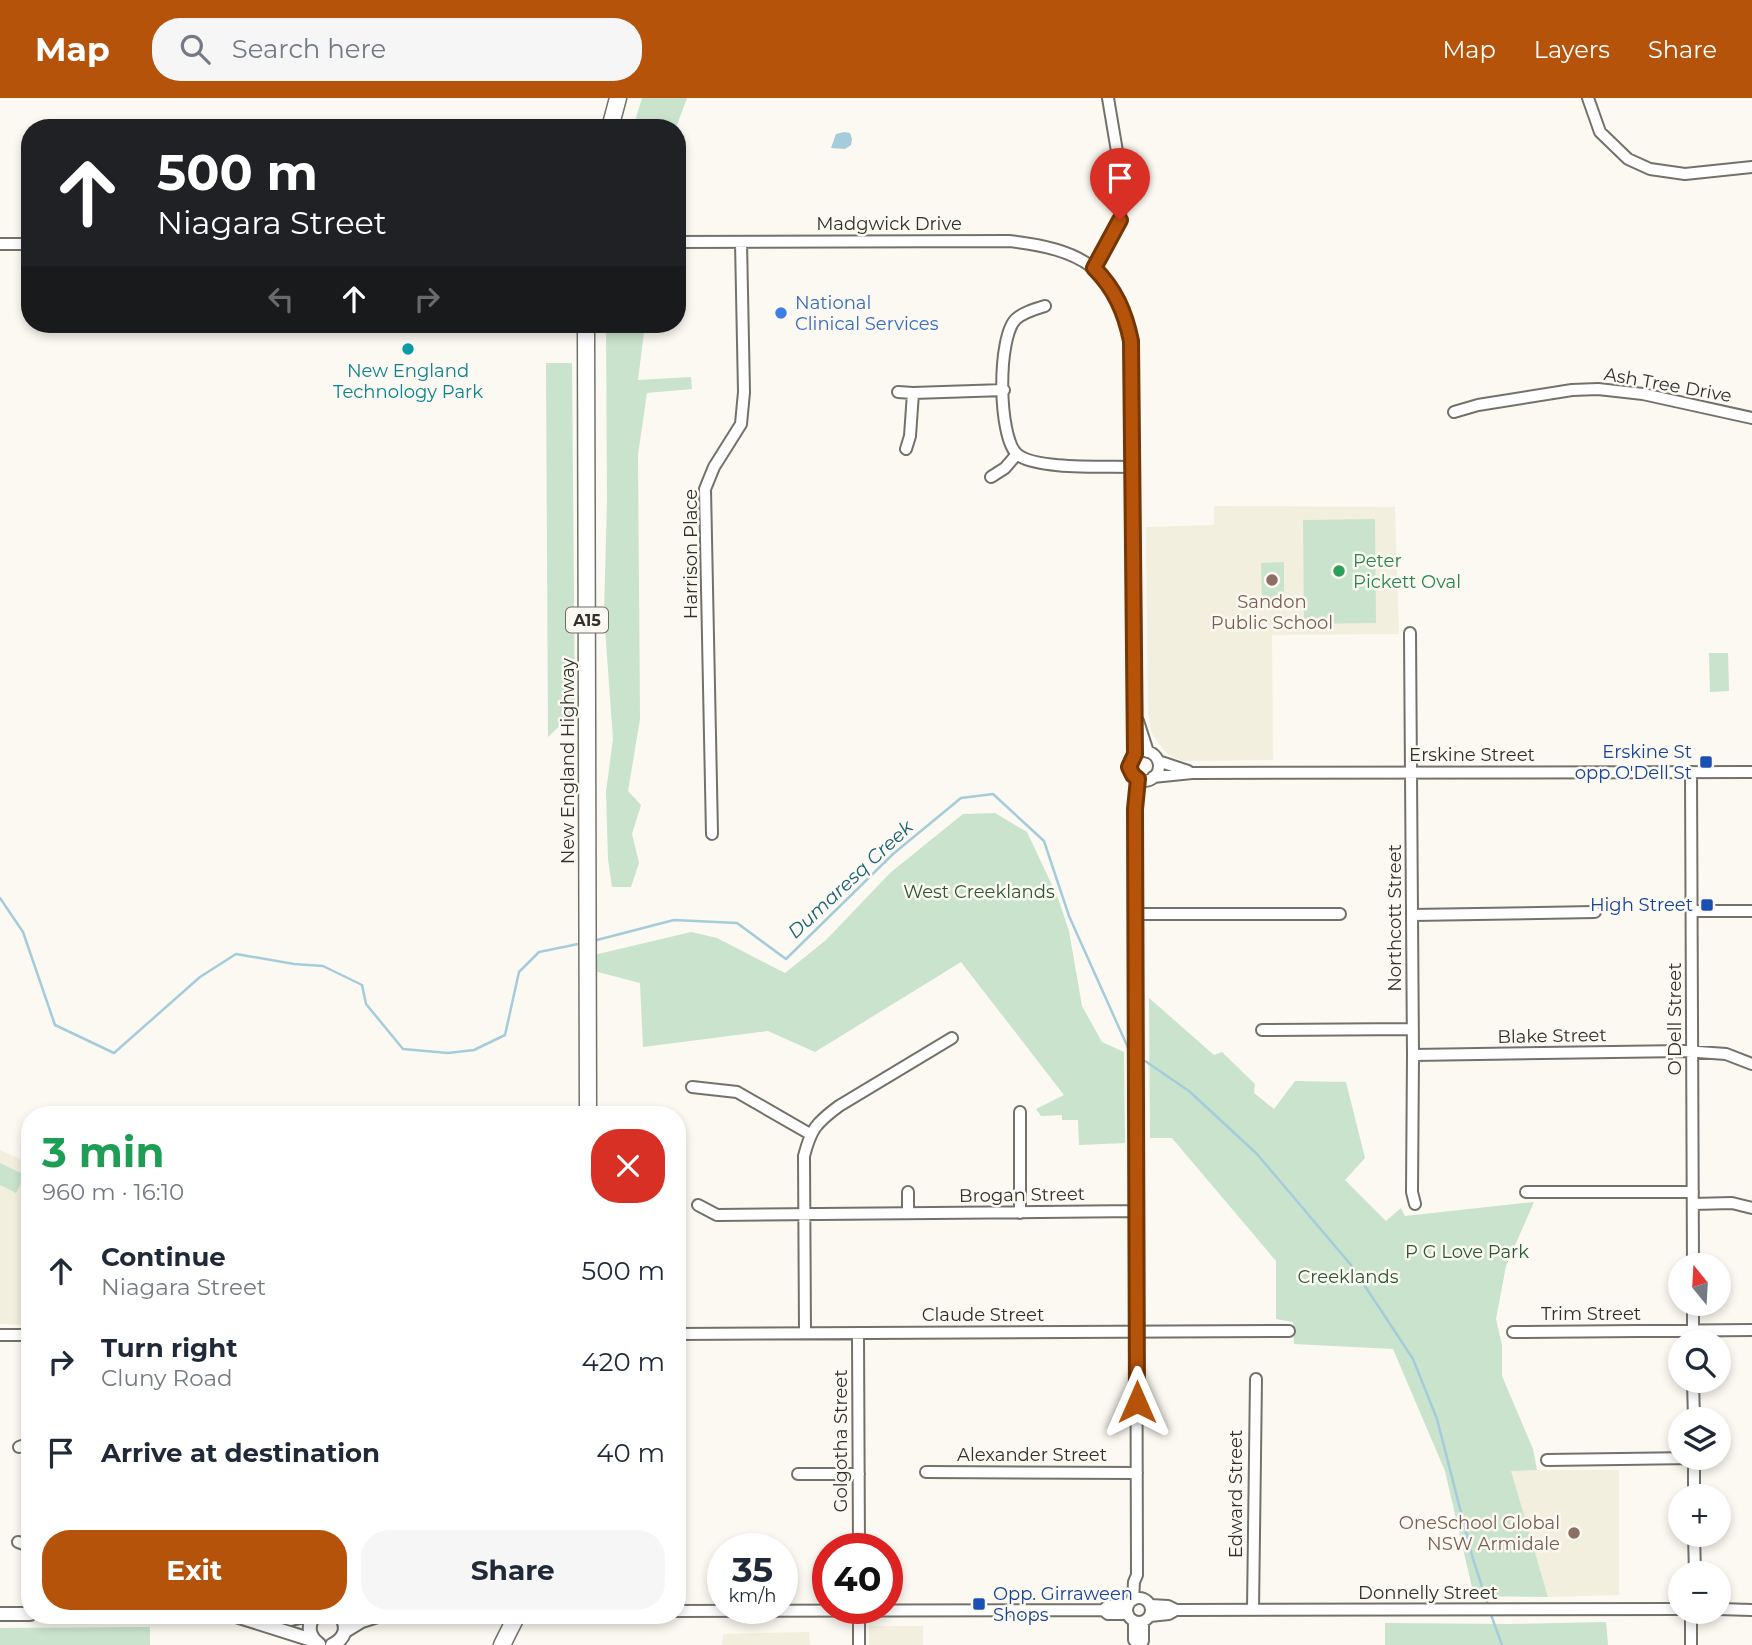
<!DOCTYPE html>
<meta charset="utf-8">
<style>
:root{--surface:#fff;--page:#f6f6f7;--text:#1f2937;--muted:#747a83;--accent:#b45309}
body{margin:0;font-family:Montserrat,sans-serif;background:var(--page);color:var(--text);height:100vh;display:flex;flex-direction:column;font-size:26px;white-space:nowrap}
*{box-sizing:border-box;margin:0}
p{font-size:23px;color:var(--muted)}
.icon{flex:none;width:38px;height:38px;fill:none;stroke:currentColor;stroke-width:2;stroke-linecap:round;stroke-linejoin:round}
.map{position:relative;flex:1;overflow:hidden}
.details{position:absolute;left:21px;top:1008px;width:665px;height:518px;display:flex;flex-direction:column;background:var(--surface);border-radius:28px;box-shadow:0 4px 10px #0003}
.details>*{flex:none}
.guide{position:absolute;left:21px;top:21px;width:665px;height:214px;border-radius:28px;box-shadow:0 4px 10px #0003;background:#202124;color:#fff;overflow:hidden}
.needle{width:46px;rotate:342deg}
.tools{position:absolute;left:1668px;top:1155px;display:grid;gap:14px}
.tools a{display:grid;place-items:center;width:63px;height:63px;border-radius:50%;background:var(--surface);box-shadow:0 4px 10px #0003;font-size:35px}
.speed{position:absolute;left:707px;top:1435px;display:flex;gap:14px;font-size:35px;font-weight:700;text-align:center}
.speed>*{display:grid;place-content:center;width:91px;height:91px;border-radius:50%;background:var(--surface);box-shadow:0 4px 10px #0003;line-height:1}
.speed small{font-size:18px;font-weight:400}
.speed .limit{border:10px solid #d22;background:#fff;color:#111}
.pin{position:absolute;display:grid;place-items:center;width:60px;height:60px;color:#fff;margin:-72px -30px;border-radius:50% 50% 50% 0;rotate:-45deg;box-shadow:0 0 7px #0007}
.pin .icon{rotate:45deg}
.me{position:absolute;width:77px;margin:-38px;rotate:0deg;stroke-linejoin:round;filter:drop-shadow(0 0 5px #0008)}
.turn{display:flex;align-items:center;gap:24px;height:147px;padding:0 21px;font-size:32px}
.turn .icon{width:91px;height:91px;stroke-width:2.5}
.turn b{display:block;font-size:49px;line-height:60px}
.lanes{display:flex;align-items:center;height:66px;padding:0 21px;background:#0003;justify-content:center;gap:35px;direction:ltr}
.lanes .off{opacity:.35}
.round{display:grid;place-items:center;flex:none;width:74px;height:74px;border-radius:28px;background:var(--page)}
.summary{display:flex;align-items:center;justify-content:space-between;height:119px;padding:0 21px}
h1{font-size:42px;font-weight:700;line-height:52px;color:#1e9e55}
.cta{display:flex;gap:14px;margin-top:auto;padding:14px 21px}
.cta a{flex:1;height:80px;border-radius:28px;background:var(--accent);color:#fff;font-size:28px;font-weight:700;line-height:80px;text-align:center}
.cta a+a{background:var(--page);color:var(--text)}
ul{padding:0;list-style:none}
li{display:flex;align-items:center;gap:21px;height:91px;padding:0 21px}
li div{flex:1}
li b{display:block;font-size:26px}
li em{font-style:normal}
header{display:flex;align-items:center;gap:42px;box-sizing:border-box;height:98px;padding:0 35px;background:var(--accent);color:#fff}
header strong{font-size:33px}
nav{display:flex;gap:38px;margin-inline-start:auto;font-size:24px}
.search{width:490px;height:63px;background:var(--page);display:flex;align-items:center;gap:18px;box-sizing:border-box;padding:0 24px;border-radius:28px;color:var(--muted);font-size:26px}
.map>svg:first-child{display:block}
.built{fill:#f2efdf}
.green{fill:#c9e3cd}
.water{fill:#a5ccda}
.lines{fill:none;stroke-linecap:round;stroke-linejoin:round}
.stream{stroke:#a5ccda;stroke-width:2.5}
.minor-casing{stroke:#73726a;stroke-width:14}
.major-casing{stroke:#73726a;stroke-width:16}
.highway-casing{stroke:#73726a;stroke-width:19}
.minor{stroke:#fff;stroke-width:10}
.major{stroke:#fff;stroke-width:12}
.highway{stroke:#fff;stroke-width:16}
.route-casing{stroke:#753606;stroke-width:18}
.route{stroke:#b45309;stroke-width:12}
.shop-dot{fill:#3f7fe0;stroke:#fbf9f1;stroke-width:2.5}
.culture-dot{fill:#0f9aa8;stroke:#fbf9f1;stroke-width:2.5}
.leisure-dot{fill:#2e9e5b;stroke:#fbf9f1;stroke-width:2.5}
.education-dot{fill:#8d6e63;stroke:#fbf9f1;stroke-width:2.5}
.transit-dot{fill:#1a4fb4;stroke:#fbf9f1;stroke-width:2.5}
.labels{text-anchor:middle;stroke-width:5;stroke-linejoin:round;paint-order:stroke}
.shield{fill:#fbf9f1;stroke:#6d6c67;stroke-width:2}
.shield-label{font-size:16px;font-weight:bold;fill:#30302c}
.street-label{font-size:18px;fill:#30302c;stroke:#fbf9f1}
.shop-label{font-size:18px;fill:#366cbe;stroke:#fbf9f1;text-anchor:start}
.culture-label{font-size:18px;fill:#0d838f;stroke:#fbf9f1}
.leisure-label{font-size:18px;fill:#27864d;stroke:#fbf9f1;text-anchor:start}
.education-label{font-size:18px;fill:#785e54;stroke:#fbf9f1}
.transit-label{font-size:18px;fill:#164399;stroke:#fbf9f1;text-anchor:end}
.park-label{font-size:18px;fill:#2b5836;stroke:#fbf9f1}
.water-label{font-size:19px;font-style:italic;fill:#196176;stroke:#fbf9f1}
</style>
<header>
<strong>Map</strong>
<div class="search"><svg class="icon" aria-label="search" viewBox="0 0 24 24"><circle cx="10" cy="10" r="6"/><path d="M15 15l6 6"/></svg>Search here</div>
<nav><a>Map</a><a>Layers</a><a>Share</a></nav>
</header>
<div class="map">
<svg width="1752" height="1547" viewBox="0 0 1752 1547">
<rect width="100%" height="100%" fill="#fbf9f1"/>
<!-- built -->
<path class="built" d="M1214,408L1395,409L1399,536L1272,537L1273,662L1183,663L1167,656L1152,636L1148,615L1146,429L1214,427Z
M0,1052L30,1065V1227L0,1226Z
M1510,1372H1619V1497L1548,1499Z
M869,1528H923V1547H869Z
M809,1534L810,1547H722L723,1536Z"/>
<!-- green -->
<path class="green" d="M642,0H687L676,30H633Z
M606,226H645L638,282L691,279L692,291L647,295L638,356L640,621L628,693L641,707L632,736L639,765L631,789H612L608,761L606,694L613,641L604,516L607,402Z
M546,265H572L575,613L548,639Z
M1375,421L1376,525L1304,526L1303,422Z
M1284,464V505H1262L1261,465Z
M1709,555H1728L1729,593L1710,594Z
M995,715L1027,734L1058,800L1069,833L1082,908L1102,944L1124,954L1125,1045L1079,1047L1078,1022H1062V1017L1041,1018L1036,1011L1064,997L961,864L815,954L768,933L643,949L640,885L594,873V857L691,834L717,840L785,875L826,842L890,775L963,716Z
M1149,900L1214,957L1222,954L1255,986L1254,995L1274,1011L1295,983L1346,984L1365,1060L1345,1082L1386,1123L1401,1110L1405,1118L1534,1104L1506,1168L1496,1221L1502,1247V1278L1533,1351L1537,1372L1511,1373L1548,1499L1474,1498L1445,1373L1393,1251L1294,1246L1293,1224L1276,1221V1163L1172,1040H1150Z
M0,1065L25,1077L16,1095L0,1087Z
M1606,1524L1608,1547H1385V1525L1510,1526Z
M150,1529V1547H0V1530Z"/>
<!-- water -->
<path class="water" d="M844,34L850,35L852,41L851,47L845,51L831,50L836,36Z"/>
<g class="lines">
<!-- stream -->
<path class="stream" d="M0,800L23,834L55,927L114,955L200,879L236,856L294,866L323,868L362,887L366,906L403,951L448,955L474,952L505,937L519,874L539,854L583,845
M593,843L674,822L737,825L786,861L893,756L961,700L993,696L1044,743L1069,818L1129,952
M1145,963L1189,993L1257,1056L1351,1167L1413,1261L1437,1321L1473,1461L1488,1507
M1490,1514L1502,1547"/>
<!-- minor casing -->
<g class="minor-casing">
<path id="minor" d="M1588,0L1600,34L1628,61L1650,71L1685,76L1752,69
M677,144L1009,143C1079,151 1117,169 1131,243L1135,656
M0,146H30
M1094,170L1120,122L1121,77L1108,0
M1045,208C1035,211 1024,214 1016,221C997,239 998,339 1017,356C1034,372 1108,368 1133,369
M319,227V226
M898,294L913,295
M1454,314L1478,307L1572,292L1598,291L1643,296L1752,320
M906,351L910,338L913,295L1004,292
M991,379L1005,370L1017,356
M1410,535L1413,957L1412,1094L1415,1106
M1138,623L1148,654
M1129 668a15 15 0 1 1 30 0a15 15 0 1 1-30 0Z
M1158,663L1188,673
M1691,674L1693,1167
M1153,679L1192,675L1752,674
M712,736L705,391L714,369L741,326L744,294L741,144
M1692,813H1752
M1136,816H1340
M1412,817L1595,814
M1262,932L1413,931
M1413,957L1684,953L1726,956L1752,966
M692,989L737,994L810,1036
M1526,1094H1693
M1693,1106L1732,1105L1752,1110
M698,1107L717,1117L1137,1113
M908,1115V1094
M1020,1115V1014
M1693,1206V1244
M1513,1234L1752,1232
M805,1235L804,1058C811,1031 816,1025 839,1008L952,940
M858,1235L859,1451
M677,1236L1289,1233
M0,1237H30
M1693,1283L1694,1321
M19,1349L30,1345
M1694,1360V1398
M1547,1362L1694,1360
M926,1374L1137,1375
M798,1376H859
M1694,1437L1695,1475
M18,1444L30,1448
M1127 1512a12 12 0 1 1 24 0a12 12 0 1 1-24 0Z
M1133,1502L1134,1484L1137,1477L1135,711L1138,681
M1150,1507L1168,1508L1176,1512
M859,1510V1547
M1718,1511L1752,1512
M1103,1512L1108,1508L1129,1506
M1253,1512L1256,1281
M677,1513L1103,1512L1108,1516H1128
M1691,1514V1547
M1150,1518L1169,1516L1176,1512L1680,1511
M1134,1523V1542L1138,1547
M344,1535L362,1524L384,1517
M1140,1547L1143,1543V1524"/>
</g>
<!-- major casing -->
<g class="major-casing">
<path id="major" d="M0,1516H30
M233,1517L315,1543
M273,1517L291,1521L310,1517
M315,1517C307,1527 308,1538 319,1546
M332,1547C345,1541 349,1529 340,1517"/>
</g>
<!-- highway casing -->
<g class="highway-casing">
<path id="highway" d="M610,30L618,0
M586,226L588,1017
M502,1547L517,1517"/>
</g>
<!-- minor -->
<use href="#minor" class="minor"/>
<!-- major -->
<use href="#major" class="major"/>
<!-- highway -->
<use href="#highway" class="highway"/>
</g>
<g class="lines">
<!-- route casing -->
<g class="route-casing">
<path id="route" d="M1120,122L1094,170C1115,191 1125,214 1131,243L1135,656L1129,669L1133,677L1138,681L1135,711L1137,1304"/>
</g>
<!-- route -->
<use href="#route" class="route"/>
</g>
<!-- markers -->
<circle class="shop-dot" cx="781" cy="215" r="7"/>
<circle class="culture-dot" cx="408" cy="251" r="7"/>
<circle class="leisure-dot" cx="1339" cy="473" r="7"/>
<g class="education-dot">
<circle cx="1272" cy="482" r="7"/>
<circle cx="1574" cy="1435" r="7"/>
</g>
<g class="transit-dot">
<rect x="1699" y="657" width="14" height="14" rx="3.5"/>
<rect x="1700" y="800" width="14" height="14" rx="3.5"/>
<rect x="972" y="1499" width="14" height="14" rx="3.5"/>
</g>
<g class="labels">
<!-- shield labels -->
<rect class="shield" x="566" y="509.5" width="42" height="25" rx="5"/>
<g class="shield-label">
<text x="587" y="528">A15</text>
</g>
<!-- street labels -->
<g class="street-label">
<text x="889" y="132">Madgwick Drive</text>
<text transform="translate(1668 287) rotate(10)" y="6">Ash Tree Drive</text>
<text transform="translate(691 456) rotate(-90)" y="6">Harrison Place</text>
<text x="1472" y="663">Erskine Street</text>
<text transform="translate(568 663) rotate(-90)" y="6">New England Highway</text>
<text transform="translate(1395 820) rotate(-90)" y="6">Northcott Street</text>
<text transform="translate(1675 921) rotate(-90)" y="6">O'Dell Street</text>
<text transform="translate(1552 938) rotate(-1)" y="6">Blake Street</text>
<text transform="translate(1022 1097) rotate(-1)" y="6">Brogan Street</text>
<text x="1591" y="1222">Trim Street</text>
<text x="983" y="1223">Claude Street</text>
<text transform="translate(841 1343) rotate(-90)" y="6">Golgotha Street</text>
<text x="1032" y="1363">Alexander Street</text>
<text transform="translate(1236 1396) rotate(-90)" y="6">Edward Street</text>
<text x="1428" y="1501">Donnelly Street</text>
</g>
<!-- shop labels -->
<g class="shop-label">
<text x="795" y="211">National<tspan x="795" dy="21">Clinical Services</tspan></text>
</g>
<!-- culture labels -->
<g class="culture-label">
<text x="408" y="279">New England<tspan x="408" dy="21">Technology Park</tspan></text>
</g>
<!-- leisure labels -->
<g class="leisure-label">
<text x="1353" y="469">Peter<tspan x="1353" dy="21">Pickett Oval</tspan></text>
</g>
<!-- education labels -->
<g class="education-label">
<text x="1272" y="510">Sandon<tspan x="1272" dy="21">Public School</tspan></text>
<text x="1560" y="1431" text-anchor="end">OneSchool Global<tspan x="1560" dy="21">NSW Armidale</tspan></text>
</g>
<!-- transit labels -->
<g class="transit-label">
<text x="1692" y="660">Erskine St<tspan x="1692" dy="21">opp O'Dell St</tspan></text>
<text x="1693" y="813">High Street</text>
<text x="993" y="1502" text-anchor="start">Opp. Girraween<tspan x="993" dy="21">Shops</tspan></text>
</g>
<!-- park labels -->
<g class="park-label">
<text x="979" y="800">West Creeklands</text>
<text x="1467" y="1160">P G Love Park</text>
<text x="1348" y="1185">Creeklands</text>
</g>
<!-- water labels -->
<g class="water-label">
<text transform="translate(850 781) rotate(-43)" y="7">Dumaresq Creek</text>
</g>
</g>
</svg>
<div class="tools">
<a><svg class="needle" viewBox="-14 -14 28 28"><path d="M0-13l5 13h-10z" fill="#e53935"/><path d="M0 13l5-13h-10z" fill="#747a83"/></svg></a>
<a><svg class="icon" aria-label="search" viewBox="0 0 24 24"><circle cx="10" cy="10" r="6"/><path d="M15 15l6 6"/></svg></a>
<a><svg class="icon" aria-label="layers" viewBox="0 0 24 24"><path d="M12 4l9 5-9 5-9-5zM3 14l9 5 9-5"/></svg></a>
<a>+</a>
<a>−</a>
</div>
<div class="speed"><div>35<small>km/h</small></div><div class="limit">40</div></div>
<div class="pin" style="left:1120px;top:122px;background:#d93025"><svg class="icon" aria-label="arrive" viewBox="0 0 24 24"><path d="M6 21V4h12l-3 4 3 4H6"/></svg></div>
<svg class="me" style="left:1137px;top:1304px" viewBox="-20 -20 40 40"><path d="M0-17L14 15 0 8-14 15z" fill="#b45309" stroke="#fff" stroke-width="4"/></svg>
<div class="guide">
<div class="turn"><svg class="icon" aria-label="ahead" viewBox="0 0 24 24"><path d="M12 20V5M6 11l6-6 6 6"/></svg><div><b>500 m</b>Niagara Street</div></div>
<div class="lanes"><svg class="icon off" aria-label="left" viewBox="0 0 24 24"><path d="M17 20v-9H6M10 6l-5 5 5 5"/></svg><svg class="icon" aria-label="ahead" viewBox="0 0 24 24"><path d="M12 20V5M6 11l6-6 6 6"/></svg><svg class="icon off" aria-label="right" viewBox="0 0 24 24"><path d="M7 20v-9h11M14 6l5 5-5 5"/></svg></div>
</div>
<section class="details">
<div class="summary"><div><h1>3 min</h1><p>960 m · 16:10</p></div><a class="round" style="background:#d93025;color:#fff"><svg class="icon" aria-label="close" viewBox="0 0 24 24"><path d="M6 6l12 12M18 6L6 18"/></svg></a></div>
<ul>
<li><svg class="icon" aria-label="ahead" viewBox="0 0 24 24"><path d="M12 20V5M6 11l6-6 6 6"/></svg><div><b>Continue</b><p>Niagara Street</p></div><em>500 m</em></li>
<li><svg class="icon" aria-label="right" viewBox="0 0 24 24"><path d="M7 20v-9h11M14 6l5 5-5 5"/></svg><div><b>Turn right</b><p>Cluny Road</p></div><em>420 m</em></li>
<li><svg class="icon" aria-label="arrive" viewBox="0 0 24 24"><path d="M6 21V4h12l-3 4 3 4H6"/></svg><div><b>Arrive at destination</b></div><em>40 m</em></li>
</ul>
<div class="cta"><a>Exit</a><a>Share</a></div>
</section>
</div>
